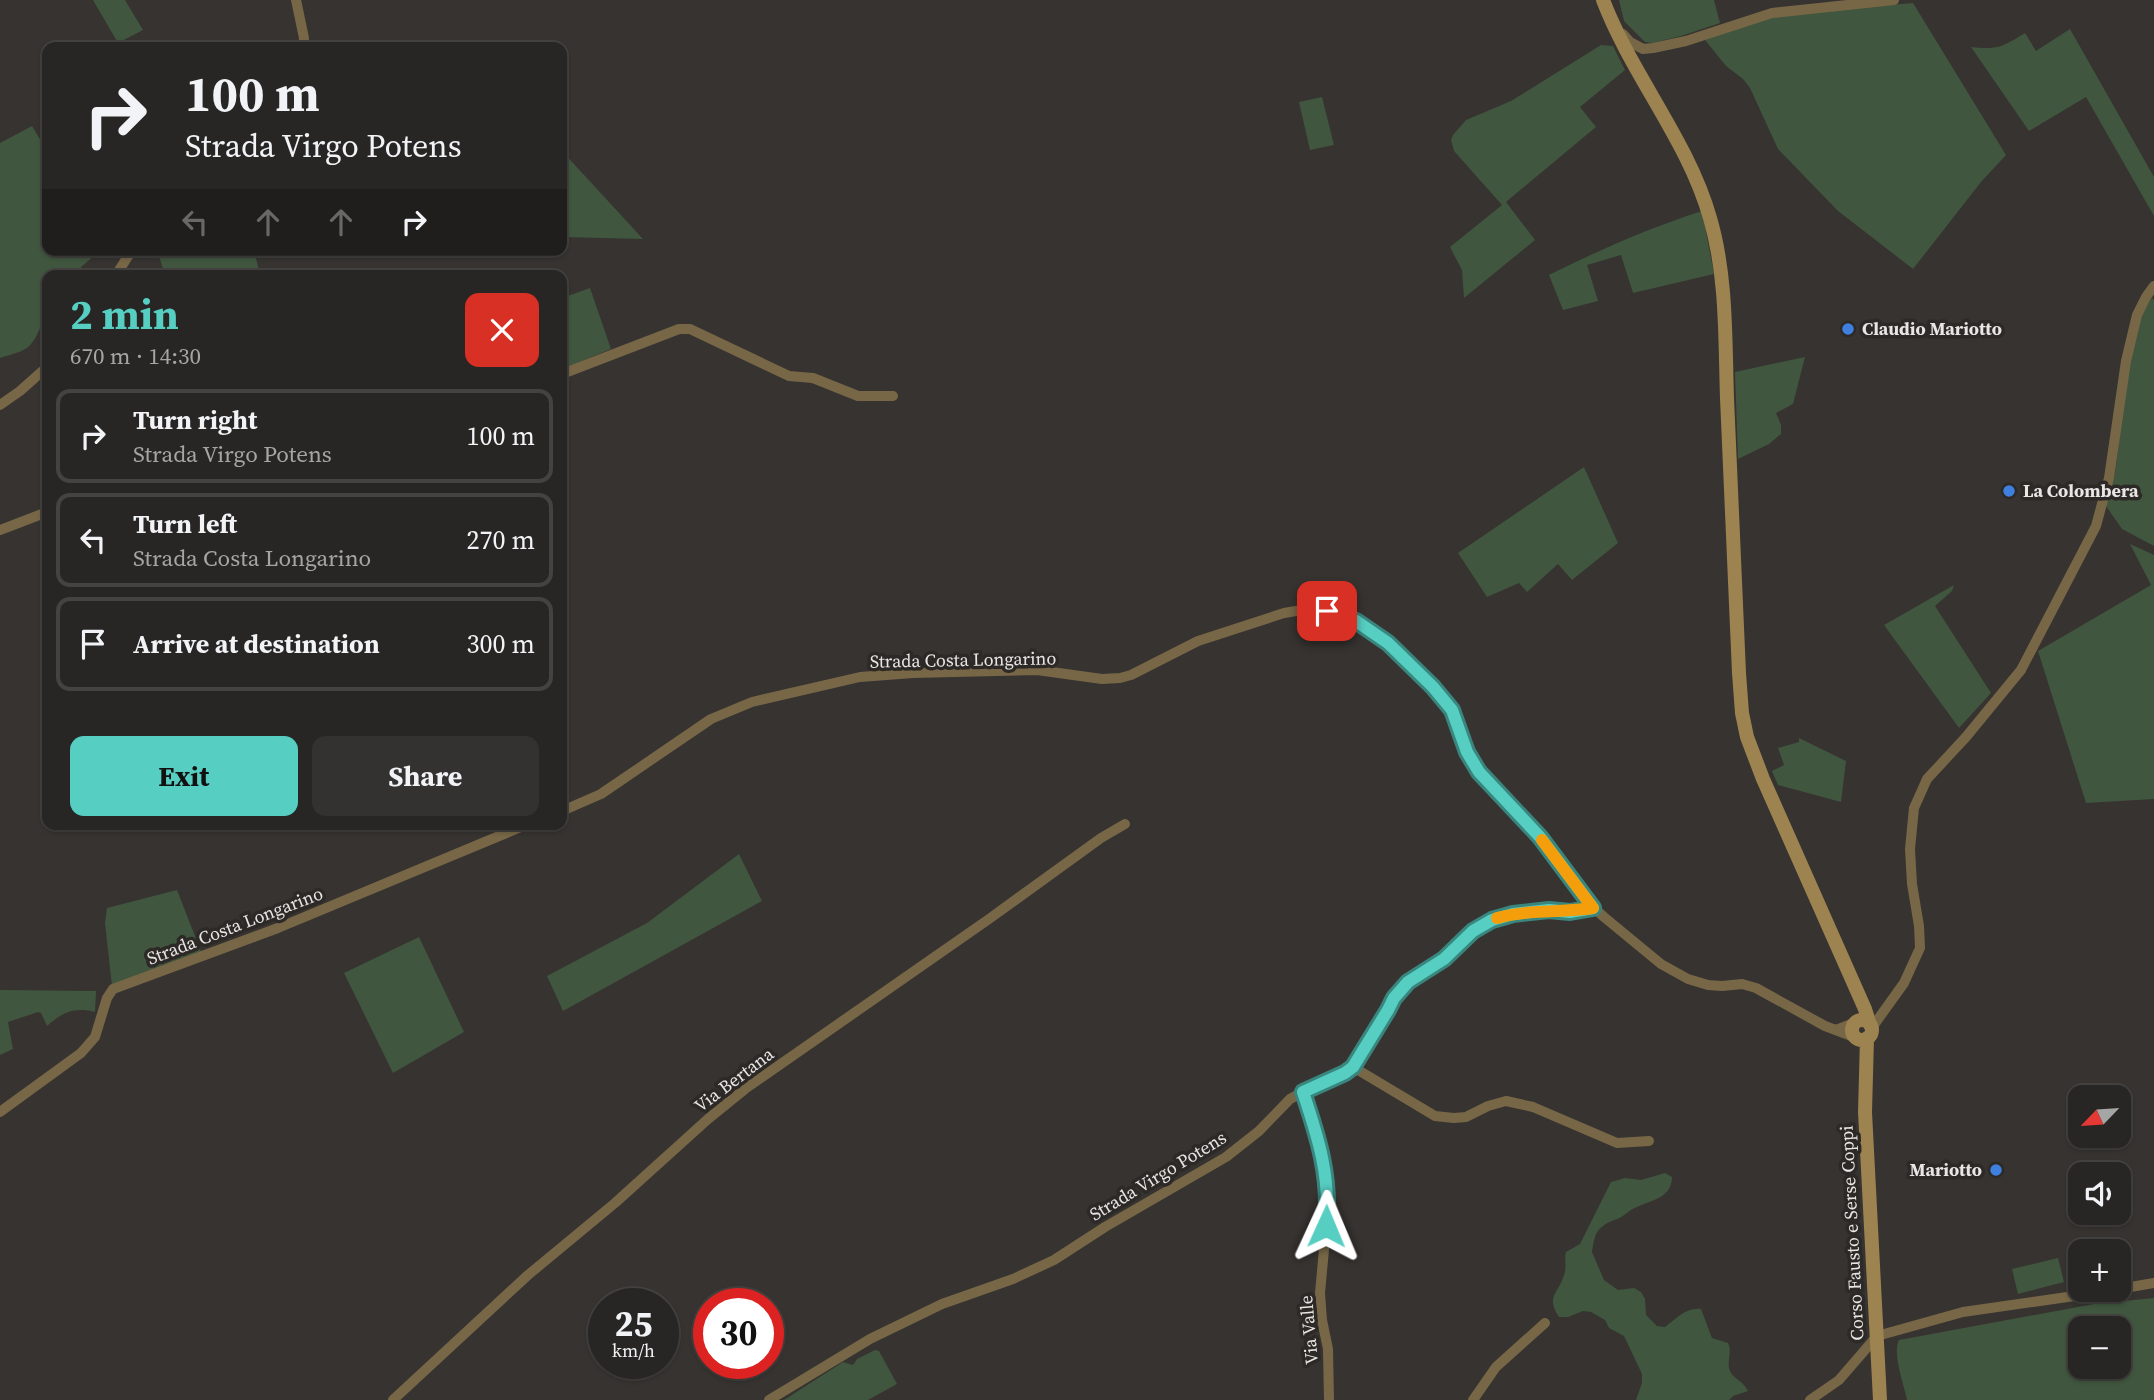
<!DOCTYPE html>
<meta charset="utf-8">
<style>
:root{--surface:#282624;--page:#343231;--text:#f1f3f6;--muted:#a5a5a6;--line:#444341;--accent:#57cec2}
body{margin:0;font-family:"Source Serif 4",serif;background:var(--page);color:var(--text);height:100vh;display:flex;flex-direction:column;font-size:26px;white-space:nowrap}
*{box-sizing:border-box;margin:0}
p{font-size:23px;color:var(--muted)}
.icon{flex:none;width:38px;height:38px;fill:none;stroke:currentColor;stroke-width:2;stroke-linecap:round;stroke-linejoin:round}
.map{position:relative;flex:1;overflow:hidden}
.details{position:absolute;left:42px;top:270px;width:525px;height:560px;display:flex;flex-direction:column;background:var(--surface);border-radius:14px;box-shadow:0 2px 5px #0004,0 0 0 2px var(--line)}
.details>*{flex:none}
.hud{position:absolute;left:42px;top:42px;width:525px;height:214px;border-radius:14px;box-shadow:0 2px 5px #0004,0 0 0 2px var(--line);background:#282624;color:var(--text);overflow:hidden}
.needle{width:46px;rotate:245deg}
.fabs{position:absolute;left:2068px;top:1085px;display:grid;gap:14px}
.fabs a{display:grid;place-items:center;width:63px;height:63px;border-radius:14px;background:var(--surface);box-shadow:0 2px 5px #0004,0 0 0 2px var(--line);font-size:35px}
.speed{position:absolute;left:588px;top:1288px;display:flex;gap:14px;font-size:35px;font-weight:700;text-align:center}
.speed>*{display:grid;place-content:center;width:91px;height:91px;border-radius:50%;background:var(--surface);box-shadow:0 2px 5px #0004,0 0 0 2px var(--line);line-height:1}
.speed small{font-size:18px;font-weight:400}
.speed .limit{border:10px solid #d22;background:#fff;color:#111}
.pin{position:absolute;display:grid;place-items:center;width:60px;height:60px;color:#fff;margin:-30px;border-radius:14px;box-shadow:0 4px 10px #0006}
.me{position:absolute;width:77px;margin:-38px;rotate:1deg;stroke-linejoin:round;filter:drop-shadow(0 0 5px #0008)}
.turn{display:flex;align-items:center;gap:24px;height:147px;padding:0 28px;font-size:32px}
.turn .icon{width:91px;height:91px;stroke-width:2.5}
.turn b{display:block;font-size:49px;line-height:60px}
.lanes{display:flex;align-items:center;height:66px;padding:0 28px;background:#0003;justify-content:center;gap:35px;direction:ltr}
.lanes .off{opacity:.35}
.round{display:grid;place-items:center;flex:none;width:74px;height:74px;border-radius:14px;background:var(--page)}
.headline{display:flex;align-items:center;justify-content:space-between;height:119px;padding:0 28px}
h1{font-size:42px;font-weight:700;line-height:52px;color:var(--accent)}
.cta{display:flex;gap:14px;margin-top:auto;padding:14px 28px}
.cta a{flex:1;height:80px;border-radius:14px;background:var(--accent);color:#111;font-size:28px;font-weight:700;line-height:80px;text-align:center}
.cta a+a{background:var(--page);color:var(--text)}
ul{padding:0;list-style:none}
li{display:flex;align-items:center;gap:21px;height:94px;margin:0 14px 10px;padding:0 14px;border:4px solid var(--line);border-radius:14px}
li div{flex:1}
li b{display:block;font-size:26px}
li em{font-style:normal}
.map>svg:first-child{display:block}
.green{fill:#40563e;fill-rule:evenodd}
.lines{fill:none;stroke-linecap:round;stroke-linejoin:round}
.street{stroke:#776747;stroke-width:10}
.secondary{stroke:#9d8350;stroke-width:14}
.route-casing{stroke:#39867e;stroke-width:18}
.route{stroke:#57cec2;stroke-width:12}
.slow{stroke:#f59e0b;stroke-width:12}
.shop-dot{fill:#3f7fe0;stroke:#2c2926;stroke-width:2.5}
.labels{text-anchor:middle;stroke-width:7;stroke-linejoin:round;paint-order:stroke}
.poi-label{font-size:18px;font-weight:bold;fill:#e8e6e4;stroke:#2c2926;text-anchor:start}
.street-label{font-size:18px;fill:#e8e6e4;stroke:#2c2926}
</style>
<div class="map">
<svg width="2154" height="1400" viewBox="0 0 2154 1400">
<rect width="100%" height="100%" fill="#363330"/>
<!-- green -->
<path class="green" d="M93,0H125L143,30L118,43Z
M1619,0H1714L1720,23L1681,36L1652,43L1645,42L1624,21Z
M1913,3L2006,155L1981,182L1913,269L1838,211L1778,149L1750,88L1743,79L1726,66L1705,40L1745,24L1784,14Z
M2070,29L2154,177V216L2086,97L2029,131L1971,47C1998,50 2002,47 2025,33L2036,51Z
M1601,45L1613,46L1625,70L1580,107L1596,127L1506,202L1535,240L1464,298L1462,270L1450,247L1502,205L1454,151L1451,140L1453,135L1466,120L1511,101Z
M1322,97L1334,145L1310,150L1299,102Z
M32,126L47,151V250H101L81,267L87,275H47V323L41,326C30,352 25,350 0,358V143Z
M562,151L643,239L562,237Z
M1702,211L1714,274L1633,293L1621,255L1587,265L1598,301L1563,310L1549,275C1599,250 1649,228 1702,211Z
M157,250H254L260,275H165Z
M590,288L611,349L562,369V298Z
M2152,298L2154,300V546L2122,529L2106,506C2109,495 2112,485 2115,474C2123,429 2124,332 2152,298Z
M1805,357L1793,404L1776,413L1781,425V434L1769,444L1738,459L1735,372Z
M1584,467L1618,543L1572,580L1558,564L1527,592L1519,583L1487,597L1458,553Z
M2130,544L2154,555V799L2086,803L2038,651L2151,585Z
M1954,585L1952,591L1935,606L1991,693L1959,728L1884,625Z
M1799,738L1846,761L1841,802L1778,785L1772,771L1784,765L1778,748L1799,742Z
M739,854L762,901L563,1011L547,976L647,923Z
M177,890L202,954L112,986L105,923L107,908Z
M419,937L464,1032L393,1073L344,973Z
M0,990L96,991L95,1012C74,1007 63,1012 47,1026L41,1013L38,1012L8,1022L13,1049L0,1055Z
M1665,1173L1672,1177C1672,1200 1648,1200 1631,1210C1626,1213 1623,1217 1617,1219C1611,1221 1602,1225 1598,1231C1594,1236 1593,1246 1592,1252L1604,1280L1618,1290L1634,1288L1641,1292L1645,1299L1646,1315L1657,1326L1665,1327C1676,1319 1686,1307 1701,1309L1712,1338L1728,1343C1733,1353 1725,1364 1731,1373C1736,1380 1744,1382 1748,1391L1733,1396L1729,1400H1636L1642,1383V1374L1624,1336L1609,1328L1605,1320L1591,1312L1583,1311L1568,1317H1559C1545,1296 1559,1293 1564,1275C1567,1267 1564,1260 1566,1252L1580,1244L1611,1182L1625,1178L1641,1180Z
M2058,1258L2064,1282L2018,1294L2012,1269Z
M2154,1298V1400H1907C1904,1384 1892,1354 1899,1340L2094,1304ZM2081,1328H2119V1367H2081Z
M875,1350L879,1351L897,1384L868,1400H784L843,1362L853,1365L857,1359Z"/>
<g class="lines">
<!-- street -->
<path class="street" d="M296,0L304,38L303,47
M1623,34L1630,42L1643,49L1653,48L1686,41L1772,13L1894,0
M116,275L132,250
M562,374L679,329H690L789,376L813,378L858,396H893
M0,405L20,391L47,367
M0,530L47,512
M562,811L601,794L711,719L752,702L860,677L913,673L1037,670L1102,679L1120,678L1131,675L1198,641L1284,613L1308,609L1327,611L1356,621L1388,643L1433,687L1452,710L1467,753L1479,772L1540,837L1593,907L1604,917L1661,964L1688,979L1708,985L1722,986L1742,984L1756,988L1825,1026L1854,1037
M1871,1029L1904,983L1920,948L1919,926L1912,884L1910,849L1914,808L1927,779L1966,737L2021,670L2096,526L2109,478L2126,361L2137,315L2146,297L2154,286
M1836,1030L1854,1023
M1353,1067L1435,1116L1454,1118L1466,1117L1488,1106L1506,1101L1533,1107L1617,1143L1649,1141
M1303,1092L1324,1161L1328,1206L1320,1293L1322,1320L1328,1349L1329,1400
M0,1112L81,1053L95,1037L107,998L113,989L278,928L528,824
M2119,1289L2154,1283
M393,1400L528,1275L615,1203L708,1119L745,1089L989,919L1101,838L1125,824
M769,1400L870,1339L942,1304L1013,1279L1054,1260L1105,1227L1226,1157L1259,1131L1290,1099L1312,1087L1345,1073L1353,1067L1388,1010L1394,998L1408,982L1444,959L1473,931L1492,920L1512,914L1549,910L1570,912L1593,907
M1473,1400L1496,1367L1545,1323
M1810,1400L1839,1380L1877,1336L1963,1312L2116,1290"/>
<!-- secondary -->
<path class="secondary" d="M1603,0C1632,76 1688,140 1710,218C1727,276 1725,339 1727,398C1731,489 1735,581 1739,673L1742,713L1747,737L1763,779L1865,1009L1870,1025
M1852 1030a10 10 0 1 1 20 0a10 10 0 1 1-20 0Z
M1867,1038L1865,1112L1880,1400"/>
</g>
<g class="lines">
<!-- route casing -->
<g class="route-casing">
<path id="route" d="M1326,1226C1331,1177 1318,1137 1303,1092L1345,1073L1353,1067L1388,1010L1394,998L1408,982L1444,959L1473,931L1492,920L1513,914L1549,910L1570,912L1593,908L1540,837L1479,772L1467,752L1452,710L1433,687L1388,643L1356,621L1327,611"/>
</g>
<!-- route -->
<use href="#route" class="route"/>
<!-- slow -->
<path class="slow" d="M1497,918C1530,909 1560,913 1593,908L1542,840"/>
</g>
<!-- markers -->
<g class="shop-dot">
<circle cx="1848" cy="329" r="7"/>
<circle cx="2009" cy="491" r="7"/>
<circle cx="1996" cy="1170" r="7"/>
</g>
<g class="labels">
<!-- poi labels -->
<g class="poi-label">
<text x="1862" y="335">Claudio Mariotto</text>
<text x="2023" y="497">La Colombera</text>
<text x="1982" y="1176" text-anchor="end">Mariotto</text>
</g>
<!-- street labels -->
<g class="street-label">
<text transform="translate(963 660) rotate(-1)" y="6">Strada Costa Longarino</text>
<text transform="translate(235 926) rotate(-21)" y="6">Strada Costa Longarino</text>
<text transform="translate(734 1080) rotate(-37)" y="6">Via Bertana</text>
<text transform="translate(1158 1176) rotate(-31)" y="6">Strada Virgo Potens</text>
<text transform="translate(1852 1233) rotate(-93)" y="6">Corso Fausto e Serse Coppi</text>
<text transform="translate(1309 1330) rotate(-95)" y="6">Via Valle</text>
</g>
</g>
</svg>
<div class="fabs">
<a><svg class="needle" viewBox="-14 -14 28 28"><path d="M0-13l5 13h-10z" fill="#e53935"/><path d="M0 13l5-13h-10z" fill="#a5a5a6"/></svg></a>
<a><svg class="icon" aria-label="sound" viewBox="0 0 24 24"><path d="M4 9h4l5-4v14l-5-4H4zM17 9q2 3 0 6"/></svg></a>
<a>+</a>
<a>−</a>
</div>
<div class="speed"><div>25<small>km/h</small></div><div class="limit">30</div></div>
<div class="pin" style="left:1327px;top:611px;background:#d93025"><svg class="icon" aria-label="arrive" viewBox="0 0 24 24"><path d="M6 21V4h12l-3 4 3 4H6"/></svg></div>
<svg class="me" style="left:1326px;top:1226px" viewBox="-20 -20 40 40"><path d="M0-17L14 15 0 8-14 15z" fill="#57cec2" stroke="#fff" stroke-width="4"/></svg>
<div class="hud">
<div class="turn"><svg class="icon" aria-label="right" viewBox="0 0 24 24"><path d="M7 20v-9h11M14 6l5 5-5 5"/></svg><div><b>100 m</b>Strada Virgo Potens</div></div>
<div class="lanes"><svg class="icon off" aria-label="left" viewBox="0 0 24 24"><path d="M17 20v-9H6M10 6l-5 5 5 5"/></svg><svg class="icon off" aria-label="ahead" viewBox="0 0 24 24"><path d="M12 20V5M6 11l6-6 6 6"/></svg><svg class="icon off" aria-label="ahead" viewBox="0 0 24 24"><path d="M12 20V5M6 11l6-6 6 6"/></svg><svg class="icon" aria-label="right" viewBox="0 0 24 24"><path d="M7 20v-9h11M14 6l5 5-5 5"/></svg></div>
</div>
<section class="details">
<div class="headline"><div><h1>2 min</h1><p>670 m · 14:30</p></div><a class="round" style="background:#d93025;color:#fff"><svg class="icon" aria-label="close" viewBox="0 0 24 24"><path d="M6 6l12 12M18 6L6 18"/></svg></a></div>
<ul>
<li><svg class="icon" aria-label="right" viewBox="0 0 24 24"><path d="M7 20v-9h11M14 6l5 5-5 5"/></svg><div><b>Turn right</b><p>Strada Virgo Potens</p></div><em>100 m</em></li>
<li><svg class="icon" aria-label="left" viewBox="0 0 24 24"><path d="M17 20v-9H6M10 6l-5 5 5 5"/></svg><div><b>Turn left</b><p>Strada Costa Longarino</p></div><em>270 m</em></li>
<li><svg class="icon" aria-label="arrive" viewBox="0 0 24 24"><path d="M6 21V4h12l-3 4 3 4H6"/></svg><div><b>Arrive at destination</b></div><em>300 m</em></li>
</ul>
<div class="cta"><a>Exit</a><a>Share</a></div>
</section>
</div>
